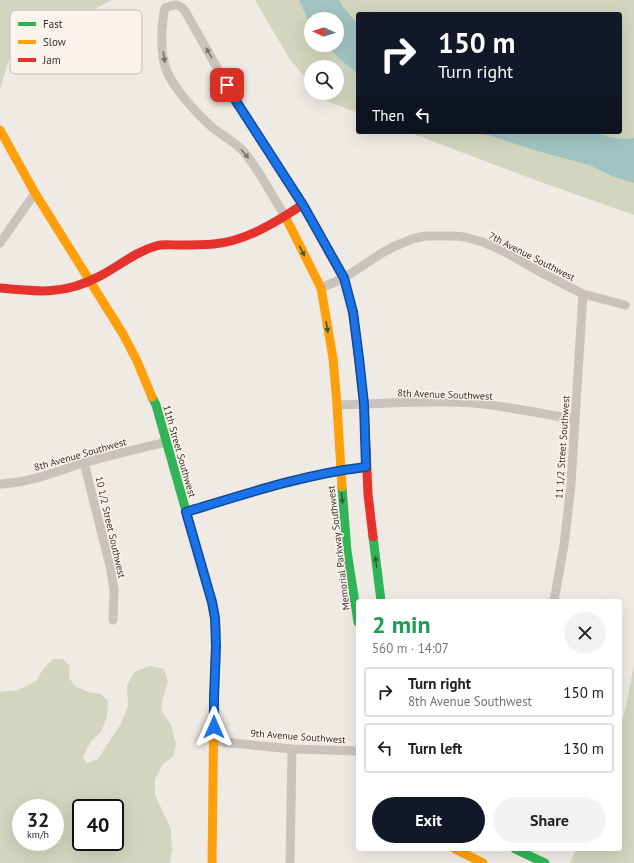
<!DOCTYPE html>
<meta charset="utf-8">
<style>
:root{--surface:#fff;--page:#f2f2f2;--text:#202124;--muted:#757577;--line:#e0e0e0;--accent:#111827}
body{margin:0;font-family:"PT Sans",sans-serif;background:var(--page);color:var(--text);height:100vh;display:flex;flex-direction:column;font-size:15px;white-space:nowrap}
*{box-sizing:border-box;margin:0}
p{font-size:13px;color:var(--muted)}
.icon{flex:none;width:22px;height:22px;fill:none;stroke:currentColor;stroke-width:2;stroke-linecap:round;stroke-linejoin:round}
.map{position:relative;flex:1;overflow:hidden}
.drawer{position:absolute;left:356px;top:599px;width:266px;height:252px;display:flex;flex-direction:column;background:var(--surface);border-radius:4px;box-shadow:0 4px 16px #0002}
.drawer>*{flex:none}
.banner{position:absolute;left:356px;top:12px;width:266px;height:122px;border-radius:4px;box-shadow:0 4px 16px #0002;background:#111827;color:#fff;overflow:hidden}
.needle{width:26px;rotate:273deg}
.buttons{position:absolute;left:304px;top:12px;display:grid;gap:8px}
.buttons a{display:grid;place-items:center;width:40px;height:40px;border-radius:50%;background:var(--surface);box-shadow:0 4px 16px #0002;font-size:20px}
.speed{position:absolute;left:12px;top:799px;display:flex;gap:8px;font-size:20px;font-weight:700;text-align:center}
.speed>*{display:grid;place-content:center;width:52px;height:52px;border-radius:50%;background:var(--surface);box-shadow:0 4px 16px #0002;line-height:1}
.speed small{font-size:10px;font-weight:400}
.speed .limit{border:2px solid #111;border-radius:6px;background:#fff;color:#111}
.pin{position:absolute;display:grid;place-items:center;width:34px;height:34px;color:#fff;margin:-17px;border-radius:8px;box-shadow:0 2px 6px #0006}
.me{position:absolute;width:44px;margin:-22px;rotate:0deg;stroke-linejoin:round;filter:drop-shadow(0 0 3px #0008)}
.turn{display:flex;align-items:center;gap:14px;height:84px;padding:0 16px;font-size:18px}
.turn .icon{width:52px;height:52px;stroke-width:2.5}
.turn b{display:block;font-size:28px;line-height:34px}
.then{display:flex;align-items:center;height:38px;padding:0 16px;background:#0003;gap:8px;font-size:15px}
.round{display:grid;place-items:center;flex:none;width:42px;height:42px;border-radius:21px;background:var(--page)}
.head{display:flex;align-items:center;justify-content:space-between;height:68px;padding:0 16px}
h1{font-size:24px;font-weight:700;line-height:30px;color:#1e9e55}
.button{display:flex;gap:8px;margin-top:auto;padding:8px 16px}
.button a{flex:1;height:46px;border-radius:24px;background:var(--accent);color:#fff;font-size:16px;font-weight:700;line-height:46px;text-align:center}
.button a+a{background:var(--page);color:var(--text)}
ul{padding:0;list-style:none}
li{display:flex;align-items:center;gap:12px;height:50px;margin:0 8px 6px;padding:0 8px;border:2px solid var(--line);border-radius:4px}
li div{flex:1}
li b{display:block;font-size:15px}
li em{font-style:normal}
.map>svg:first-child{display:block}
.green{fill:#d2d6be;fill-rule:evenodd}
.water{fill:#a0c4c2}
.lines{fill:none;stroke-linecap:round;stroke-linejoin:round}
.street{stroke:#cac2bd;stroke-width:9}
.fast{stroke:#30b455;stroke-width:9}
.slow{stroke:#ff9f0a;stroke-width:9}
.jam{stroke:#e5322d;stroke-width:9}
.oneway{fill:#7b716c}
.oneway2{fill:#375e39}
.route-casing{stroke:#114b97;stroke-width:10}
.route{stroke:#1a73e8;stroke-width:7}
.labels{text-anchor:middle;stroke-width:3;stroke-linejoin:round;paint-order:stroke}
.street-label{font-size:10px;fill:#3b2f2a;stroke:#fbf4ed}
.key{fill:#fbf4ed;stroke:#c1b9b2;stroke-width:1}
.key-label{font-size:11px;fill:#3b2f2a}
</style>
<div class="map">
<svg width="634" height="863" viewBox="0 0 634 863">
<rect width="100%" height="100%" fill="#f0eae4"/>
<!-- green -->
<path class="green" d="M0,0H112L11,53L0,89Z
M255,0H634V215L535,180L408,132H620V14H358V113L324,100L318,93H337V67H311V85L289,58ZM311,19H337V45H311Z
M53,659H63L70,666L69,678L75,686L88,692L101,694L108,701L107,717L101,732L91,741L83,757L87,763L98,759L120,725L128,706L127,686L134,672L150,666L164,669L168,682L163,697L161,710L171,725L176,745L173,757L163,764L155,779V795L171,829L172,850L170,863H0V692L18,690L36,681L43,669ZM21,808H55V842H21ZM81,808H115V842H81Z
M634,665V863H570L576,849H620V727L625,711Z"/>
<!-- water -->
<path class="water" d="M299,0H339L343,7L358,24V74L343,62L326,45H337V19H311V24L307,18Z
M471,132H594C607,137 619,140 634,138V183L614,177L589,165L541,152L488,135L473,133Z"/>
<g class="lines">
<!-- street -->
<path class="street" d="M285,216C272,196 260,171 244,152C235,142 223,136 213,128C198,115 172,87 166,69C160,52 161,25 165,8C175,4 178,3 185,11L234,98L303,205
M0,243L35,193
M321,288L344,278L382,253L393,247L412,239L425,236H454L464,237L483,242L507,253L542,273L583,294L625,305
M337,405C382,404 428,400 473,403C507,406 541,414 575,419
M84,463L110,566L114,589L113,620
M0,484C29,483 55,472 83,463C110,455 138,449 166,442
M186,512C245,494 305,474 366,467
M554,601L564,545L571,485L583,294
M213,741L292,749L358,751
M290,863L292,749"/>
<!-- fast -->
<path class="fast" d="M299,207L303,205L344,278L353,312L358,354
M152,397L156,405L199,557
M342,487L347,551L358,622
M373,537L381,601
M515,849L545,863"/>
<!-- slow -->
<path class="slow" d="M0,130L35,193L123,334L137,361L152,397
M285,216L321,288L333,358L337,405L342,487
M199,557L212,602L216,628L214,698L212,863
M455,849L483,863"/>
<!-- jam -->
<path class="jam" d="M0,288C38,292 65,295 100,276C119,266 135,252 156,246C163,244 170,245 177,245C189,245 202,245 214,244C245,241 273,224 299,207
M358,354L364,404L368,494L373,537"/>
</g>
<!-- one-way arrows -->
<defs><path id="oneway-solid" d="M-6-.8H1V-3.2L6.5 0L1 3.2V.8H-6Z"/></defs>
<g class="oneway">
<use href="#oneway-solid" transform="translate(209 53) rotate(-120)"/>
<use href="#oneway-solid" transform="translate(164 57) rotate(81)"/>
<use href="#oneway-solid" transform="translate(245 154) rotate(50)"/>
</g>
<g class="oneway2">
<use href="#oneway-solid" transform="translate(302 251) rotate(63)"/>
<use href="#oneway-solid" transform="translate(327 327) rotate(80)"/>
<use href="#oneway-solid" transform="translate(342 498) rotate(85)"/>
<use href="#oneway-solid" transform="translate(376 562) rotate(-97)"/>
</g>
<g class="lines">
<!-- route casing -->
<g class="route-casing">
<path id="route" d="M214,727V698L216,646L215,618L212,602L186,512C245,494 305,474 366,467L364,404L359,358L353,312L344,278L303,205L234,98L227,85"/>
</g>
<!-- route -->
<use href="#route" class="route"/>
</g>
<g class="labels">
<!-- street labels -->
<g class="street-label">
<text transform="translate(532 256) rotate(27)" y="4">7th Avenue Southwest</text>
<text transform="translate(445 394) rotate(2)" y="4">8th Avenue Southwest</text>
<text transform="translate(562 447) rotate(-86)" y="4">11 1/2 Street Southwest</text>
<text transform="translate(180 451) rotate(74)" y="4">11th Street Southwest</text>
<text transform="translate(80 454) rotate(-16)" y="4">8th Avenue Southwest</text>
<text transform="translate(111 527) rotate(77)" y="4">10 1/2 Street Southwest</text>
<text transform="translate(338 548) rotate(-97)" y="4">Memorial Parkway Southwest</text>
<text transform="translate(298 736) rotate(4)" y="4">9th Avenue Southwest</text>
</g>
</g>
<!-- legend -->
<rect x="10" y="10" width="132" height="64" rx="6" class="key"/>
<rect x="18" y="22" width="18" height="4" fill="#30b455"/>
<rect x="18" y="40" width="18" height="4" fill="#ff9f0a"/>
<rect x="18" y="58" width="18" height="4" fill="#e5322d"/>
<g class="key-label">
<text x="43" y="28">Fast</text>
<text x="43" y="46">Slow</text>
<text x="43" y="64">Jam</text>
</g>
</svg>
<div class="buttons">
<a><svg class="needle" viewBox="-14 -14 28 28"><path d="M0-13l5 13h-10z" fill="#e53935"/><path d="M0 13l5-13h-10z" fill="#757577"/></svg></a>
<a><svg class="icon" aria-label="search" viewBox="0 0 24 24"><circle cx="10" cy="10" r="6"/><path d="M15 15l6 6"/></svg></a>
</div>
<div class="speed"><div>32<small>km/h</small></div><div class="limit">40</div></div>
<div class="pin" style="left:227px;top:85px;background:#d93025"><svg class="icon" aria-label="arrive" viewBox="0 0 24 24"><path d="M6 21V4h12l-3 4 3 4H6"/></svg></div>
<svg class="me" style="left:214px;top:727px" viewBox="-20 -20 40 40"><path d="M0-17L14 15 0 8-14 15z" fill="#1a73e8" stroke="#fff" stroke-width="4"/></svg>
<div class="banner">
<div class="turn"><svg class="icon" aria-label="right" viewBox="0 0 24 24"><path d="M7 20v-9h11M14 6l5 5-5 5"/></svg><div><b>150 m</b>Turn right</div></div>
<div class="then">Then<svg class="icon" aria-label="left" viewBox="0 0 24 24"><path d="M17 20v-9H6M10 6l-5 5 5 5"/></svg></div>
</div>
<section class="drawer">
<div class="head"><div><h1>2 min</h1><p>560 m · 14:07</p></div><a class="round"><svg class="icon" aria-label="close" viewBox="0 0 24 24"><path d="M6 6l12 12M18 6L6 18"/></svg></a></div>
<ul>
<li><svg class="icon" aria-label="right" viewBox="0 0 24 24"><path d="M7 20v-9h11M14 6l5 5-5 5"/></svg><div><b>Turn right</b><p>8th Avenue Southwest</p></div><em>150 m</em></li>
<li><svg class="icon" aria-label="left" viewBox="0 0 24 24"><path d="M17 20v-9H6M10 6l-5 5 5 5"/></svg><div><b>Turn left</b></div><em>130 m</em></li>
</ul>
<div class="button"><a>Exit</a><a>Share</a></div>
</section>
</div>
